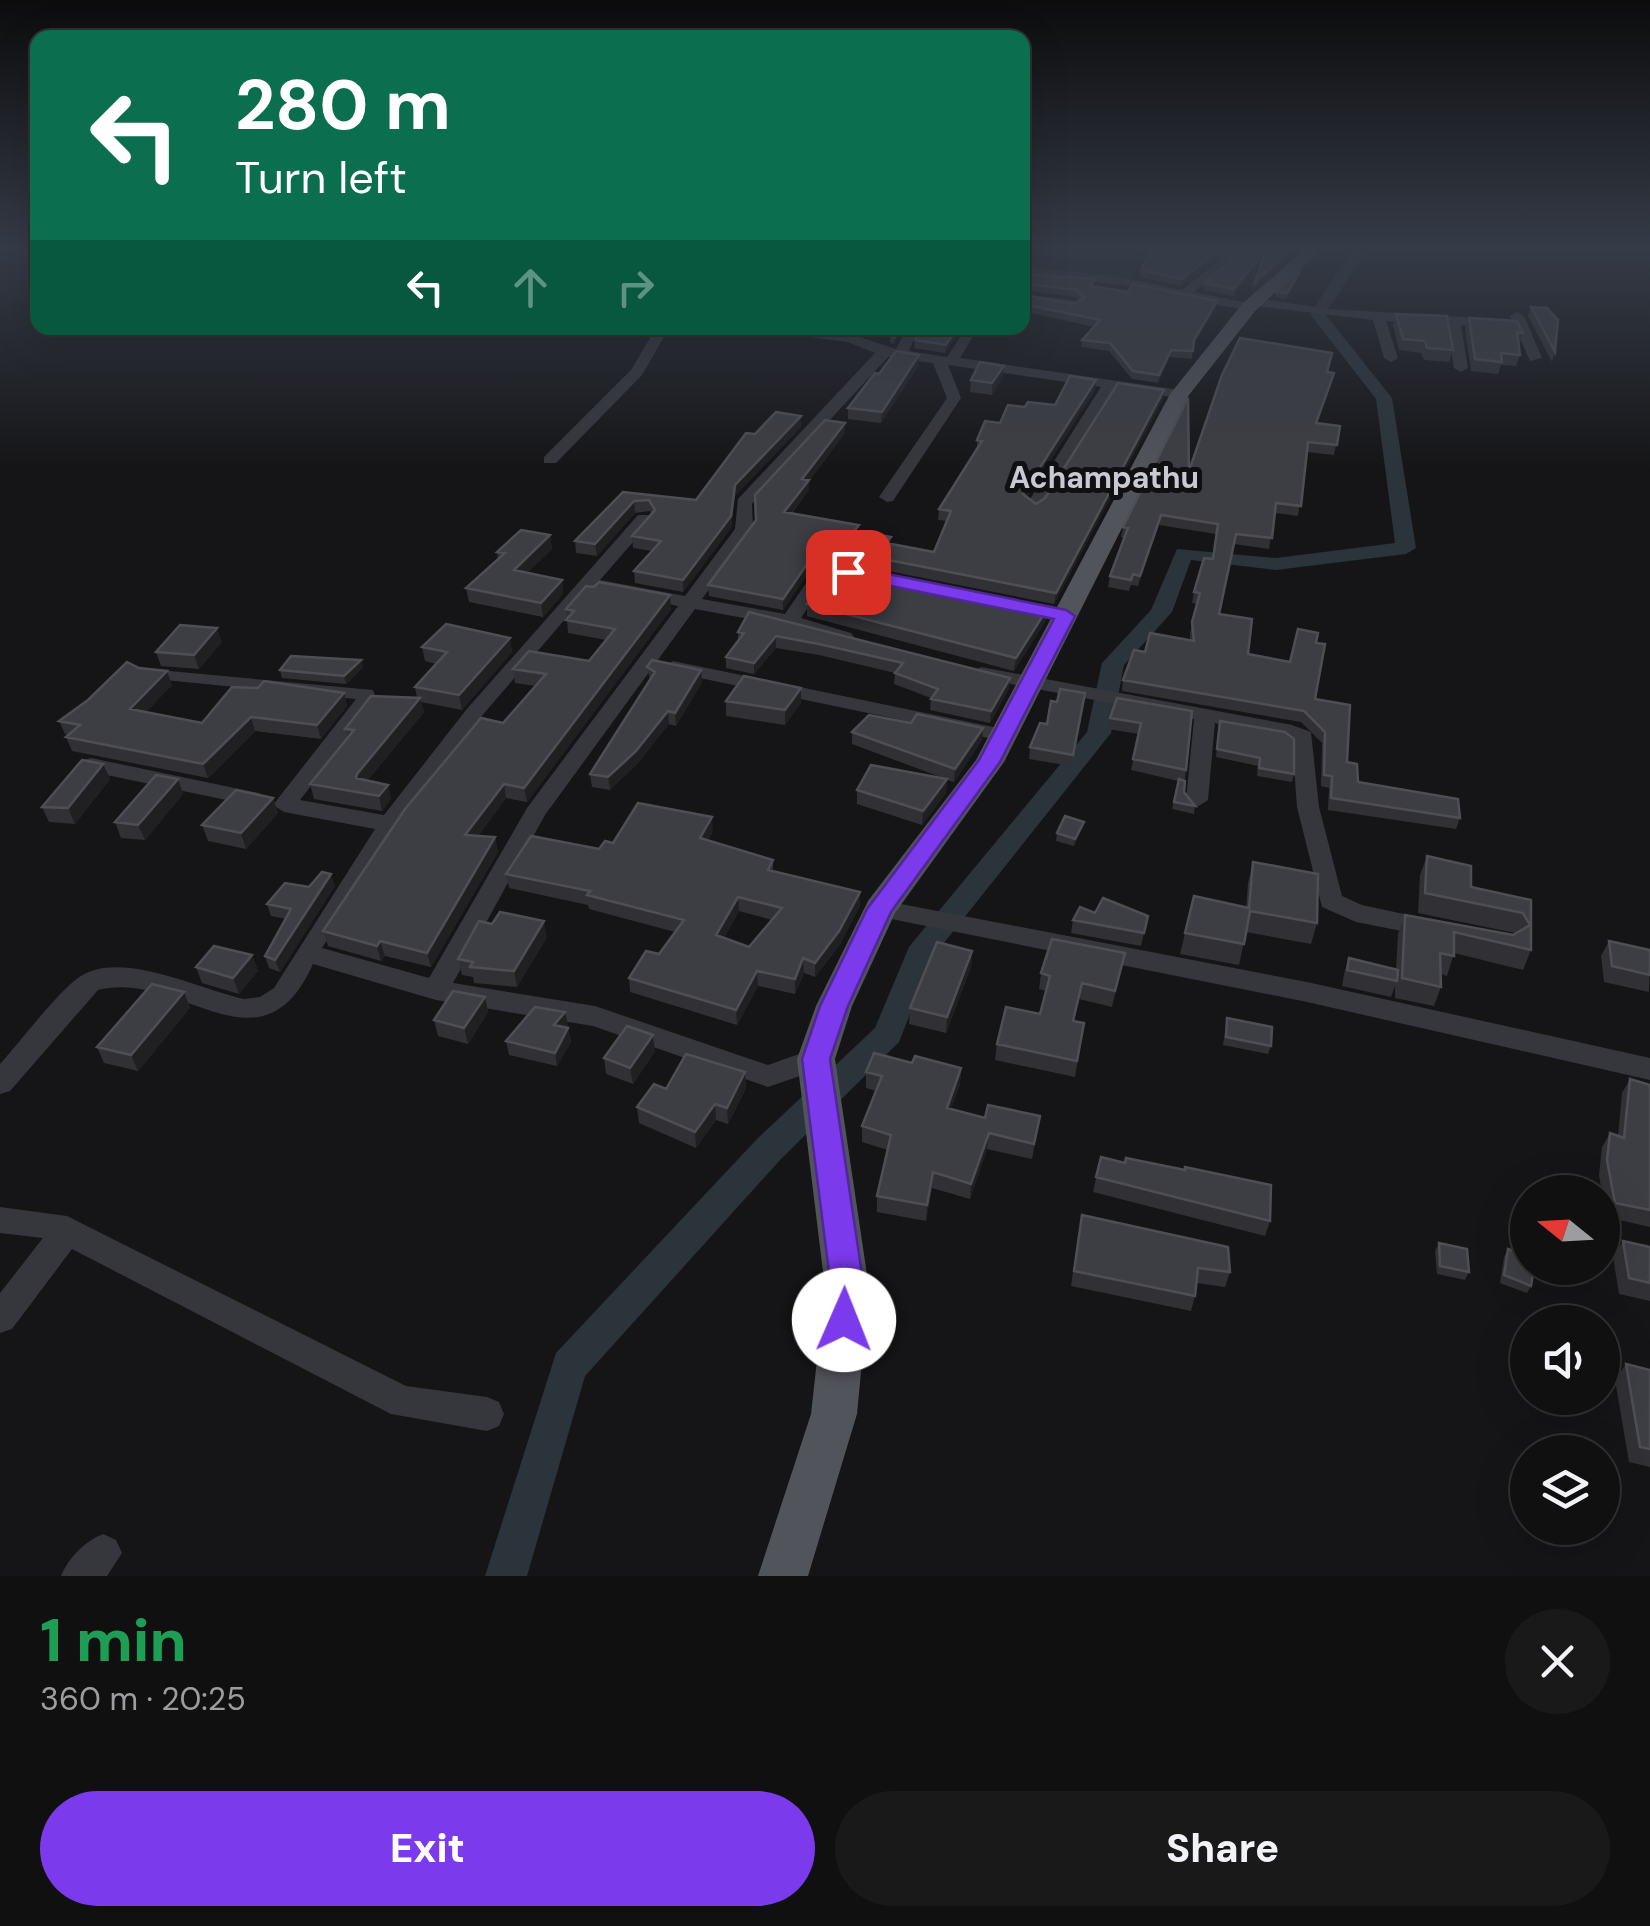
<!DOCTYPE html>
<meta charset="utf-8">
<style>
:root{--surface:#101011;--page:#19191a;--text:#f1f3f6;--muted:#9c9d9f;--line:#303031;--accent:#7c3aed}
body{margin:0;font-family:"DM Sans",sans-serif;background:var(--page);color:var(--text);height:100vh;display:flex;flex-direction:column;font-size:38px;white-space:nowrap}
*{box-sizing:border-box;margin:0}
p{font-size:32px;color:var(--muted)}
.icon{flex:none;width:55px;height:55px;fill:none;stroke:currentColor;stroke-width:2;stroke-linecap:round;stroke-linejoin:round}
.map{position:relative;height:1576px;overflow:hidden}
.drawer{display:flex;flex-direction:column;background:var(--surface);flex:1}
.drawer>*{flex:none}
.hud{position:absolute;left:30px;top:30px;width:1000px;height:305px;border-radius:20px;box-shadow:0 10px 40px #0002,0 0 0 2px var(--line);background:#0b6e4f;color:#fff;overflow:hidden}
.needle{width:65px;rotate:288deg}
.controls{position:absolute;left:1510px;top:1175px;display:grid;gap:20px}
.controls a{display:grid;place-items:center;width:110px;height:110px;border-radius:50%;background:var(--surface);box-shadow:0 10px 40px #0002,0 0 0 2px var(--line);font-size:50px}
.pin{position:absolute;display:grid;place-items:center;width:85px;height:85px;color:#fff;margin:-42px;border-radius:20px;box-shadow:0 5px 15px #0006}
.me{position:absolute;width:110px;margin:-55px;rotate:1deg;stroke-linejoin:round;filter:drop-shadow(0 0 8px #0008)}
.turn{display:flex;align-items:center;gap:35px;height:210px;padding:0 40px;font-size:45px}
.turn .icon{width:130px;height:130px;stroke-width:2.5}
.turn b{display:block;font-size:70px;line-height:85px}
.lanes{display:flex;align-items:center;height:95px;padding:0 40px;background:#0003;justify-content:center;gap:50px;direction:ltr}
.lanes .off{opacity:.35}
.round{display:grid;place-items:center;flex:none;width:105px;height:105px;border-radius:52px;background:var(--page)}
.overview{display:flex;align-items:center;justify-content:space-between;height:170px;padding:0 40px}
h1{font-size:60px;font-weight:800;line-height:75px;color:#1e9e55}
.button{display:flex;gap:20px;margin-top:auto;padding:20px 40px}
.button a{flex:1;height:115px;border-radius:60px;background:var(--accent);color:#fff;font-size:40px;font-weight:800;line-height:115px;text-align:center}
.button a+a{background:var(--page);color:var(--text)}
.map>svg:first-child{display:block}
.green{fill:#1b221c}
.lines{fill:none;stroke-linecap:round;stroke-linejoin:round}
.canal{fill:#2b343b;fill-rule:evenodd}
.minor{fill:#36373c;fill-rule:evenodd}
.major{fill:#52545b;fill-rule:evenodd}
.wall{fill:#313135;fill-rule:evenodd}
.shaded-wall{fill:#202023}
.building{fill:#3d3e43;stroke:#4e4f55;stroke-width:2.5;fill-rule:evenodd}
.route{fill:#7c3aed;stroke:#51269a;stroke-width:2.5}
.labels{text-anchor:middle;stroke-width:10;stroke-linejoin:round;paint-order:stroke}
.far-quarter-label{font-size:30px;font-weight:bold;fill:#c7cad3;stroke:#101012}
</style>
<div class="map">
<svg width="1650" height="1576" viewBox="0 0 1650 1576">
<rect width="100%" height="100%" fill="#151517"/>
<!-- green -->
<path class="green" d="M1054,249H1140L1129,278L1060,272L1066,262L1050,256Z"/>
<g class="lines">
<!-- canal -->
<path class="canal" d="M1347,249H1361L1364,254L1325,314L1392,398L1416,548L1406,554L1276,570L1191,560L1172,612L1124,665L1111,733L932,958L899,1042L781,1159L585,1376L527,1576H485L556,1353L757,1139L875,1028L909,947L1087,732L1102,663L1151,610L1177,549L1276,558L1395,543L1376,399L1310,314L1350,254Z"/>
<!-- minor -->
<path class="minor" d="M1234,249H1248L1194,292L1248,303L1254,298L1330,309L1512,320L1510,316L1517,312L1524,316L1542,358L1530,361L1516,329L1461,325L1468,368L1461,372L1454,368L1447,324L1386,321L1398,358L1391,362L1384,358L1373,320L1255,306L1249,311L1121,285L1022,274V266L1121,277L1182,290Z
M1022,294L1073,300L1080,304L1073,308L1022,302Z
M656,328H669L642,375L556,463H544V457L631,370Z
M764,328H800L851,334L896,349L907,328H919L909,351L947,357L966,328H978L960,358L1180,390L1187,394L1180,398L1115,389L1041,507L1033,512L1025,507L1101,387L948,365L961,398L893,501L887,502L879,497L947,398L933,363L888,357L752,504L753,529L702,599L785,614L830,548H842L845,552L801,618L851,633L854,637L851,641L844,643L787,626L695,609L545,815L453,983L595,1006L768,1065L816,1048L826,1051L830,1059L826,1067L768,1087L593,1026L436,1000L313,964C261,1080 180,969 98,990L10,1091L0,1094V1064C21,1041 56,994 78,978C119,948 200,990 244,999L260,997L274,988L375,829L284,812L273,805L356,699L144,678L134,672L137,668L373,690L377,701L300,800L384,815L466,710L638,515H650L653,519L600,580L685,596L735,529L738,499L875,353L848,342L771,332ZM591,589L678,606L527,808L429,978L322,948L398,829L480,718Z
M673,661L1003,729L1014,735L1003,741L666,671L663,667Z
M981,667L1292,725L1311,732L1319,807L1342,896L1362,905L1441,922L1445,928L1441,934L1432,937L1356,922L1322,907L1297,807L1292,740L1215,723L1208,800L1197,807L1186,800L1194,719L974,677L971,673Z
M91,758L259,793L270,800L259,807L83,770L80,765L83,760Z
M880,900L1307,982L1650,1058V1080L1307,1002L871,915L868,909L871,903Z
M0,1207L67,1216L406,1386L487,1397L499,1402L504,1414L499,1426L487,1431L391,1414L72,1249L12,1329L0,1333V1293L43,1238L0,1233Z
M103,1534L116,1540L122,1553L107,1576H61C69,1557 84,1542 103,1534Z"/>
<!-- major -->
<path class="major" d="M1305,249H1322L1255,311L1189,395L1004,762L895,913L852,1006L835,1059L869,1288L857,1414L808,1576H758L811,1414L825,1288L797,1059L816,1006L868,901L976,760L1170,394L1243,303Z"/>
</g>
<!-- wall -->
<path class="wall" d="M1228,249L1181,286L1140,277L1141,270Z
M1247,249H1297L1253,289L1263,257L1233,296L1203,290L1204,283Z
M1022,274L1128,292L1217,301L1216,308L1193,345L1192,359L1170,357L1158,383L1132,379L1109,351L1081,347L1082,340L1094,327L1022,311V295L1073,304L1079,301L1075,297L1022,290Z
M1300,274L1286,299L1275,297L1276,292Z
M1531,307L1555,352L1552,362L1528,316Z
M1396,314L1453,350L1449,362L1424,360L1421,353L1399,350L1393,325Z
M1469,318L1523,333L1519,345L1520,355L1516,366L1501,365L1498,374L1471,371L1465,329Z
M835,328H903L894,344L890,343V335L892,332Z
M962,328L945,353L914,348L915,340Z
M979,328H1006L1000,337L978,335Z
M919,355V365L881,423L848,419V408L879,374Z
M1327,372L1332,382L1317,423L1340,426L1334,455L1307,452L1298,516L1275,513L1269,549L1234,544L1219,614L1248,654L1290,662L1316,643L1315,699L1358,782L1460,818L1456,829L1328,810L1329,788L1321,786L1322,743L1301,722L1122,691L1123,680L1145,652L1190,641V633L1197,604L1192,603L1194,592L1212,559L1216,534L1159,525L1138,586L1131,585L1129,591L1108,587L1110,576L1124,538L1121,537L1123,527L1189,471Z
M1003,377L992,395L970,392L971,380Z
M1096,380L1095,390L1027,497L1036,504L1045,498L1164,390L1163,399L1054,604L843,562L844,549L835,543L827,546L783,610L709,596L708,585L845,423V433L809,481V490L792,513L859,531L891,537L890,544L934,552L947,521L938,520L939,509L977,450V440L1000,423L1025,407L1055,405Z
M801,427L735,496L731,528L683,592L635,583L634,571L652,551L633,548L632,536L651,514L650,511L635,513L597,556L576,553L575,541L623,492L696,500L755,434Z
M550,535L552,549L527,573L562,580L563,594L543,617L469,602L466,588L498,559L497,552Z
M807,604L1047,609L1045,622L1014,671L807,616Z
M566,609H671L527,802L506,798L478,836L495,837L498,852L431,967L385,956L381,961L328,946L323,931L536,686L515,683L513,669L589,661L606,640L568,633Z
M749,612L1010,678L1009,689L990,723L930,710L931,698L894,684L895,673L819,655L776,648L754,674L726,668V657L738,641V632Z
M510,638L512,652L462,710L421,702L424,712L367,781L388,785L391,799L382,811L314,799L310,784L347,738L345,729L417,698L415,687L436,664L425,661L422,647Z
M222,642L199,669L161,666L156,652Z
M361,660L363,667L346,684L282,678L280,670Z
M647,667L701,670L702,682L676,726L669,724L637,764L610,790L592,787L590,774L650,680Z
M172,685L146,712L202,723L344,693L347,706L321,739L255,731L208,778L72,751L66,737L68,735L65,734L59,721Z
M1085,693L1071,766L1029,759L1030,747L1047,724L1057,702Z
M1117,698L1186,770L1184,792L1195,806L1194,814L1172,809L1178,781L1131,770L1139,734L1108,729L1110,718Z
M726,701L801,703L785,725L726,716Z
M1220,721L1294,774L1292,782L1257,776L1258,766L1216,757Z
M852,732L982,740L954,782L947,780L946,793L922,825L857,804V790L946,779L852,744Z
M103,764L110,779L75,824L49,822L42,807Z
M178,779L183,794L145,840L121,838L115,822Z
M273,798L278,813L246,849L208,841L202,825Z
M1084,822L1082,829L1074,846L1056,841L1057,833Z
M713,831L708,840L773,860V871L860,892V906L839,946L815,977L804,973L795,994L758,986L737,1025L630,992L629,978L659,954L675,932L589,909L588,905L509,888L506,874L599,849L613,843ZM739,911L772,920L749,947L724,938Z
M1427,856L1471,887L1531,900V950L1523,970L1454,953L1447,976L1441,974V987L1434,1006L1395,998V986L1391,997L1342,986L1344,974L1349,958L1396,970L1398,934L1405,915L1513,935L1515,933L1418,913L1420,875Z
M1253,862L1317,923L1311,944L1246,932L1239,965L1180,954L1185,933L1246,908L1248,883Z
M335,886L280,972L269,968L265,956L286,919L271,916L267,904L309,887Z
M1095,913L1148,916L1141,946L1071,933L1073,920Z
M547,937L517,987L474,983L473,977L462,975L458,959Z
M1609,941L1650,950L1649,992L1604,982L1601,956Z
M972,951L971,967L946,1033L909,1024L910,1008Z
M1125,953L1112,1007L1079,999L1074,1021L1084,1023L1075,1077L995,1060L997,1044L1040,1014L1046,991L1039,989L1041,973Z
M252,955L258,971L239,994L202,983L196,967Z
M184,992L190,1008L138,1071L104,1063L97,1047Z
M485,997L488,1012L468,1044L438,1036L434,1020Z
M565,1012L568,1026L566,1028H568L571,1042L557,1066L509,1055L506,1041Z
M1227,1018L1271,1046L1268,1054L1223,1045Z
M655,1051L633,1084L606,1074L604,1058Z
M912,1063L961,1068L960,1084L951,1109L985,1118L1040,1116L1032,1159L987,1149L970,1199L932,1188L926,1221L877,1212V1196L888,1150L862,1142V1126L876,1091L866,1088V1072Z
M745,1072L746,1088L728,1124L716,1120L696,1148L639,1123L637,1107L666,1089Z
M1630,1079L1650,1085V1227L1606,1217L1599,1175L1602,1147L1610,1133L1618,1136L1622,1093Z
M1101,1157L1124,1163L1184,1170L1270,1221L1265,1236L1093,1192Z
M1079,1230L1230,1272L1225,1287L1196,1283L1195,1296L1191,1311L1071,1286Z
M1623,1241L1650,1247V1301L1619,1294L1613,1257Z
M1439,1243L1469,1272L1465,1280L1437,1274L1435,1251Z
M1508,1249L1531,1286L1527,1293L1500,1283L1504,1257Z
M1626,1364L1650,1370V1467L1629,1462L1615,1380Z"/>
<!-- shaded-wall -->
<path class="shaded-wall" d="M1220,249H1228L1181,286L1182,279Z
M1266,249L1265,254L1233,296L1234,289Z
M1291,249H1297L1253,289L1255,282Z
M1217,301L1216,308L1192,347L1194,340Z
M899,328H903L894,344V337Z
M957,328H962L945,353L946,345Z
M1171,350L1170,357L1158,383L1159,375Z
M919,355V365L881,423L882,412Z
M1004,366L1003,377L992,395V383Z
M1096,380L1095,390L1022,505L1023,494Z
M1164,390L1163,399L1054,604L1056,593Z
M801,416V427L735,496L731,528L683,592V580L735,485Z
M845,423V433L809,481V490L784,522V512L802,479Z
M634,501L635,513L597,556L595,544Z
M1161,515L1159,525L1138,586L1140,576Z
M835,532V543L827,546L783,610V599L827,535Z
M550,535L552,549L516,584L514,570Z
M562,580L563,594L543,617L541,603Z
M670,595L671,609L527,802L524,788Z
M1047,609L1045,622L1014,671L1016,658Z
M217,628L222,642L199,669L194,655Z
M776,636V648L754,674V663Z
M510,638L512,652L462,710L459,695Z
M361,660L363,667L346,684L344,676Z
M701,670L702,682L676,726L675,713Z
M167,671L172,685L136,723L130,709Z
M1010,678L1009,689L990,723L991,711Z
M801,688V703L785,725V710Z
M344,693L347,706L321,739L317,725Z
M420,698L424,712L361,788L356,778L357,774Z
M668,711L669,724L637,764L610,790L608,777Z
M251,717L255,731L208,778L203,764Z
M983,728L982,740L954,782L955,769Z
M103,764L110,779L75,824L68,808Z
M178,779L183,794L145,840L138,825Z
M947,779L946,793L922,825L923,811Z
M504,784L506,798L468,849L465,835Z
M388,785L391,799L382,811L379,796Z
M273,798L278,813L246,849L241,833Z
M712,817L713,831L701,852L700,838Z
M1084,822L1082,829L1074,846L1075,839Z
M495,837L498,852L431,967L427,953Z
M331,874L335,886L280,972L275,960Z
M860,892V906L839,946L815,977V963Z
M738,897L739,911L717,950L716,935Z
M544,921L547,937L517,987L514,971Z
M380,941L385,956L381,961L377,946Z
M972,951L971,967L946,1033L947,1017Z
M252,955L258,971L239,994L233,978Z
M803,958L804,973L795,994V979Z
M757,971L758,986L737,1025L736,1010Z
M184,992L190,1008L138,1071L131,1055Z
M485,997L488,1012L468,1044L464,1028Z
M565,1012L568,1026L557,1038L554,1025Z
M568,1028L571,1042L557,1066L555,1053Z
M653,1035L655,1051L633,1084L630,1068Z
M961,1068L960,1084L946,1124L947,1108Z
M745,1072L746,1088L728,1124L727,1108Z
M715,1104L716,1120L696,1148L695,1132Z
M989,1133L987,1149L970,1199L971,1184Z
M933,1172L932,1188L926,1221L927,1205Z"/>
<!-- building -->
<path class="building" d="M1153,249H1220L1182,279L1141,270Z
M1247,249H1266L1234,289L1204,283Z
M1266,249H1291L1255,282Z
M1301,269L1287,293L1276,292Z
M1022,274L1095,279L1091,286L1128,292L1133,284L1217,301L1194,340L1193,351L1171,350L1159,375L1133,371L1110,343L1082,340L1100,320L1022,304V295L1073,304L1084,298L1076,290L1023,283L1022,285Z
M1531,307L1547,308L1558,320L1555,352Z
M1396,314L1447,316L1453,350L1427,348L1425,341L1403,339Z
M1469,318L1517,321L1523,333L1517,332L1520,355L1501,353L1502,362L1475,359Z
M896,328H899L894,337L890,335Z
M920,328H957L946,345L915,340Z
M1240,338L1332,353L1327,372L1334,373L1316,423L1340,426L1337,445L1308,442L1301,506L1276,503L1272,538L1236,534L1219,614L1252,619L1248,654L1290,662L1298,629L1318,633L1316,643L1325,644L1315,699L1350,705L1347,762L1357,764L1358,782L1458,799L1460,818L1331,798L1332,776L1324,775L1325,732L1304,711L1123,680L1134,650L1145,652L1150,633L1194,641L1192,622L1200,593L1194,592L1204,558L1213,559L1218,524L1161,515L1140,576L1133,574L1131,580L1110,576L1128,528L1123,527L1188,398L1189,471L1222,375Z
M896,351L919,355L882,412L848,408L875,373L879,374Z
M980,362L1004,366L992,383L971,380Z
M1070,376L1096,380L1023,494L1036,504L1045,498L1118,383L1164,390L1056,593L843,551L849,540L835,532L827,535L783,599L708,585L756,520L755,495L825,420L845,423L802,479L809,480L784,512L859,525L855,530L891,537L886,543L934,552L951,511L939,509L982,441L977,440L985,421L1000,423L1008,405L1025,407L1028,402L1055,405Z
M776,412L801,416L735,485L731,516L683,580L634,571L661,541L632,536L655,510L649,500L634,501L595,544L575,541L623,492L696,500L746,433L755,434Z
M521,530L550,535L514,570L562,580L541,603L466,588L505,553L497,552Z
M832,566L1047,609L1016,658L807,604Z
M599,582L670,595L524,788L504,784L465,835L495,837L427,953L380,941L377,946L323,931L405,809L481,718L503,723L546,674L513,669L529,651L589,661L615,629L566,620L574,611L566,609L586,586L594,587Z
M749,612L1010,678L991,711L931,699L938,689L895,673L903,663L819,644L776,636L754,663L726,657L744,633L738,632Z
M446,624L510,638L459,695L415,687L447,652L422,647Z
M180,625L217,628L194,655L156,652Z
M291,656L361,660L344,676L280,670Z
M652,660L701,670L675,713L668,711L636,751L608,777L590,774L655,672L647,667Z
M127,662L139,668L167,671L130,709L202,723L232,687L258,688L264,681L344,693L317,725L251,717L203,764L66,737L80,725L59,721L88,700Z
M744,676L801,688L785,710L726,701Z
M1060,689L1085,693L1073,755L1030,747L1040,723L1047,724L1051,701L1057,702Z
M371,696L420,698L357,774L356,778L388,785L379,796L310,784L354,730L345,729Z
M1117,698L1192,711L1186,770L1133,759L1141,723L1110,718Z
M917,714L983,728L955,769L852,732L869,715L911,723Z
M1220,721L1285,732L1294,739V774L1259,768L1260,758L1217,749Z
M82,760L103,764L68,808L42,807Z
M871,765L947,779L923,811L857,790Z
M156,775L178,779L138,825L115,822Z
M1179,779L1185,781L1184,792L1195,806L1174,802Z
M236,790L273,798L241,833L202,825Z
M638,803L712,817L700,838L773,860L768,870L860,892L839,931L815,963L803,958L795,979L757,971L736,1010L629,978L646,951L659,954L684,920L587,895L590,891L506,874L531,836L599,849L605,841L613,843ZM738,897L782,908L749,947L716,935Z
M1065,816L1084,822L1075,839L1057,833Z
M1427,856L1471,866V887L1531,900V950L1454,932V956L1440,953L1441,987L1402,978L1405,915L1513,935L1530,925L1523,913L1425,893Z
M1253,862L1318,874L1317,923L1250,911L1244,944L1185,933L1194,896L1249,908Z
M322,872L331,874L275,960L265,956L291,909L267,904L285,883L309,887Z
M1103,898L1148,916L1144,933L1073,920L1080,907L1095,913Z
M500,912L544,921L514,971L470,967L473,962L458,959L479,921L492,924Z
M1052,939L1125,953L1115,991L1082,983L1073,1021L1084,1023L1077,1061L997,1044L1006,1007L1040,1014L1050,976L1041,973Z
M1609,941L1650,950V975L1612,966Z
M937,942L972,951L947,1017L910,1008Z
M214,946L252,955L233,978L196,967Z
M1349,958L1398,970L1397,981L1347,970Z
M152,984L184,992L131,1055L97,1047Z
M453,991L485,997L464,1028L434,1020Z
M535,1007L565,1012L554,1025L568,1028L555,1053L506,1041Z
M1227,1018L1272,1027L1271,1046L1226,1037Z
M627,1026L653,1035L630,1068L604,1058Z
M874,1053L912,1063L915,1056L961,1068L947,1108L985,1118L988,1105L1040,1116L1034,1144L989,1133L971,1184L933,1172L927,1205L877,1196L891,1135L862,1126L882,1076L866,1072Z
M686,1054L745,1072L727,1108L715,1104L695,1132L637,1107L654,1084L666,1089Z
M1630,1079L1650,1085V1210L1615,1203L1607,1160L1610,1133L1624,1138Z
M1101,1157L1125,1163L1126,1158L1185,1170V1167L1271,1185L1270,1221L1096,1177Z
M1082,1215L1228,1247L1230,1272L1198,1268L1195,1296L1074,1271Z
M1623,1241L1650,1247V1283L1629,1278Z
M1439,1243L1467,1249L1469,1272L1440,1266Z
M1508,1249L1528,1256V1268H1534L1531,1286L1504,1275Z
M1626,1364L1650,1370V1449L1640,1447Z"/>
<!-- sky -->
<linearGradient id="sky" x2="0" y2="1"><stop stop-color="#0c0c0d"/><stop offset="0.53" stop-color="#353b47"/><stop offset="1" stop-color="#353b47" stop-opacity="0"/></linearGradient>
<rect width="1650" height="470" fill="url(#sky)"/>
<!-- route -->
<path class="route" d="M848,566L1066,610L1075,616L1000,762L891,912L848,1006L830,1059L864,1288L856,1330L844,1335L832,1330L828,1320L831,1288L802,1059L820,1006L867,909L979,760L1054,619L842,576L839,572Z"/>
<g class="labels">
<!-- far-quarter labels -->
<g class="far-quarter-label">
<text x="1104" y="488">Achampathu</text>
</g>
</g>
</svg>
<div class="controls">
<a><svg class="needle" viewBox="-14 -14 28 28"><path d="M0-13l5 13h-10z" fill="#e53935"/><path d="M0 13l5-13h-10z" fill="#9c9d9f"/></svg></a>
<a><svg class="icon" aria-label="sound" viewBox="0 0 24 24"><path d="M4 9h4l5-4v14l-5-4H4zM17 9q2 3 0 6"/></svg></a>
<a><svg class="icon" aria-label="layers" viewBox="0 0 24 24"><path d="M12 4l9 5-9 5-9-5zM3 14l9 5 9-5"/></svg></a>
</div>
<div class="pin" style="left:848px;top:572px;background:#d93025"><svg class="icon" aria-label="arrive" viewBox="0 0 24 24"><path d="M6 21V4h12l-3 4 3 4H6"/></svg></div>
<svg class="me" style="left:844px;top:1320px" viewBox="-20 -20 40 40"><circle r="19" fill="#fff"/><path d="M0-13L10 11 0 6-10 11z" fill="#7c3aed"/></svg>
<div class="hud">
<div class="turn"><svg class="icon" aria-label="left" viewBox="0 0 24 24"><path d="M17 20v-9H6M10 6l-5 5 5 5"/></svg><div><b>280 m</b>Turn left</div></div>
<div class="lanes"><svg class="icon" aria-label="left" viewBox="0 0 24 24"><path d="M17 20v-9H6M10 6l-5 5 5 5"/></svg><svg class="icon off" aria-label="ahead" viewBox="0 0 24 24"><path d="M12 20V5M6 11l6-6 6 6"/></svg><svg class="icon off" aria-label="right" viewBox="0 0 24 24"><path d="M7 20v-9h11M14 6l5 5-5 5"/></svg></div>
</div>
</div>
<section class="drawer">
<div class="overview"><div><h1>1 min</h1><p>360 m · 20:25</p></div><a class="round"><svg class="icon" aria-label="close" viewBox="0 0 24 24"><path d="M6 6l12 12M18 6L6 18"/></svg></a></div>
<div class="button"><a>Exit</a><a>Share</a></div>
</section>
